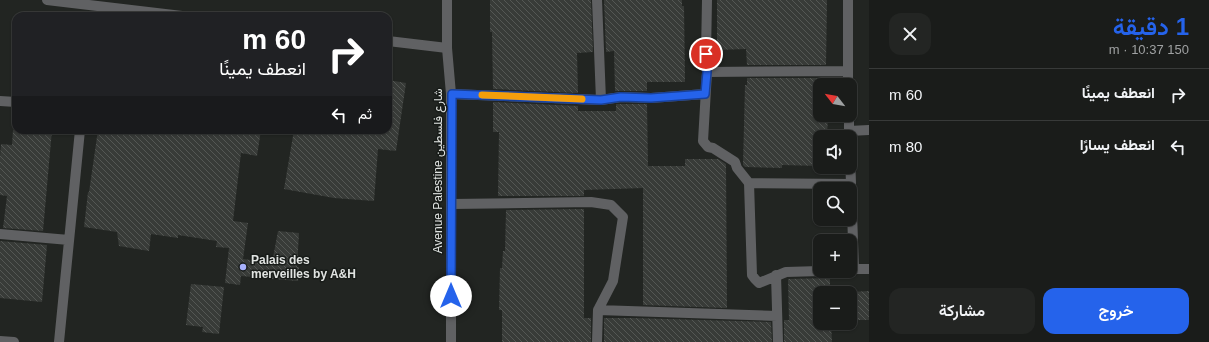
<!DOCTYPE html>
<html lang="ar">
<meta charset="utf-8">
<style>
:root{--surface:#1a1c1a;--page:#232523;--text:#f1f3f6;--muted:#9fa1a2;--line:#383a39;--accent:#2563eb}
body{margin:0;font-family:Arial,Vazirmatn,sans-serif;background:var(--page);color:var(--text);direction:rtl;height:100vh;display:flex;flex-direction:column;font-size:15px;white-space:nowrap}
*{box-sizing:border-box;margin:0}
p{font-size:13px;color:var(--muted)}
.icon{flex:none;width:22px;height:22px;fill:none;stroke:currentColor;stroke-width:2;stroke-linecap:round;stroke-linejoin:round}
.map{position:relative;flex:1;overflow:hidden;direction:ltr}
.side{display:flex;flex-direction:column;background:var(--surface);width:340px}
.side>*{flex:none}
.banner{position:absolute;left:12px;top:12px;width:380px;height:122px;border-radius:12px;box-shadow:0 1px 3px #0004,0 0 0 1px var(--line);direction:rtl;background:#202124;color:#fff;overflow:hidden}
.needle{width:26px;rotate:301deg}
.controls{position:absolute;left:813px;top:78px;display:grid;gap:8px}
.controls a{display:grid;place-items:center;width:44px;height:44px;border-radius:8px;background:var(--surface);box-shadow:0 1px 3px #0004,0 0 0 1px var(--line);font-size:20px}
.pin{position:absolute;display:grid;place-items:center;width:34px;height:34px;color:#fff;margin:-17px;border:2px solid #fff;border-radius:50%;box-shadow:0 1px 4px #0007}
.me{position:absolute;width:44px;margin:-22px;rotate:0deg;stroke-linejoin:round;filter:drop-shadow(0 0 3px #0008)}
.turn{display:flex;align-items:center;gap:14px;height:84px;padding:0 20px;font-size:18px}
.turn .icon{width:52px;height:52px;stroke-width:2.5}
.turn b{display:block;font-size:28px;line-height:34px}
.then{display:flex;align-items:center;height:38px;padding:0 20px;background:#0003;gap:8px;font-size:15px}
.round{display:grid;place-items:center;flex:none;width:42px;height:42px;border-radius:12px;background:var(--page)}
.head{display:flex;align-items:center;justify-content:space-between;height:68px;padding:0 20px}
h1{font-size:24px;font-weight:600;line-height:30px;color:var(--accent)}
.primary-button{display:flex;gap:8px;margin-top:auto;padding:8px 20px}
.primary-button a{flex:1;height:46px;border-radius:12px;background:var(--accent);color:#fff;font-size:16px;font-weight:600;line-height:46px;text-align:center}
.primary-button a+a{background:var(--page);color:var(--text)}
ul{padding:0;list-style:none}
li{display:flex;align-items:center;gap:12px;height:52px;padding:0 20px;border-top:1px solid var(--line)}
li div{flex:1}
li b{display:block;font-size:15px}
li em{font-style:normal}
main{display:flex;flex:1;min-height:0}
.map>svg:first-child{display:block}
.building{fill:url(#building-back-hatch)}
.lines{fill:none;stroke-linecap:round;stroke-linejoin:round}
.minor{stroke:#606163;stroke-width:10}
.tertiary{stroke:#606163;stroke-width:10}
.route-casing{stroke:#184099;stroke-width:10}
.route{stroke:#2563eb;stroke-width:7}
.slow{stroke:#f59e0b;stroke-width:7}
.poi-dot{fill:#a7b1fc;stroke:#181c19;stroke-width:1.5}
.labels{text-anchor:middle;stroke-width:3;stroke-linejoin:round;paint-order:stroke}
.street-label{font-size:12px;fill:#e0e3e1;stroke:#181c19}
.poi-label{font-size:12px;font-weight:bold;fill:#e0e3e1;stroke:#181c19;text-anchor:start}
</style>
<main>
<section class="side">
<div class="head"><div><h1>1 دقيقة</h1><p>150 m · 10:37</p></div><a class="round"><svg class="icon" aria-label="close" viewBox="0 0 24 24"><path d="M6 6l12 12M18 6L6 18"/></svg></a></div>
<ul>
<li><svg class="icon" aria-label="right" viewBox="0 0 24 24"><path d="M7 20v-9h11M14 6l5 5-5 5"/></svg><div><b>انعطف يمينًا</b></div><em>60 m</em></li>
<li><svg class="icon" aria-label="left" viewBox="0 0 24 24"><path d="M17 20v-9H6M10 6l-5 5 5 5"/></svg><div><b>انعطف يسارًا</b></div><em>80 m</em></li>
</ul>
<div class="primary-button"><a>خروج</a><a>مشاركة</a></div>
</section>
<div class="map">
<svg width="869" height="342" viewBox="0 0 869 342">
<defs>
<pattern id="building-back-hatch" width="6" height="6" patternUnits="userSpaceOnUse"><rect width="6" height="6" fill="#383b38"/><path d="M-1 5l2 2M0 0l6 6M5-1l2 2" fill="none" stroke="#545754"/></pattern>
</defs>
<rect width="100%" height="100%" fill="#222522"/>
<!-- building -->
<path class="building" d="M490,0H591L593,52L577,53L578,93L493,89L492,32H490Z
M604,0H682V6H684L685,82H647V91H615L614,51L606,52Z
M717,0H827L826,65H747L746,49L717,50Z
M747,78H826V85H820V115H828L827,137H820V166L782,165V168L745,167L743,165L745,85H747Z
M388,80L406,83L396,151L378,149L374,201L334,198L284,189L294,130H388Z
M493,102L578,106V111H616V104H647L648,166H685V159H718L726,164L727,308L643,305V188L584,190V196H498L499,132H493Z
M13,130H52L43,231L3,228L7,196L0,195V157L1,144L12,145Z
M98,130H261L257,156L241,153L233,221L248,223L243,259L272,263L278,231L299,233L297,267H299L298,281L241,276L240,285L225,283L229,248L216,247L217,241L178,235V238L151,234L149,251L119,246L117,232L84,227L88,192H89Z
M584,209V318H591V342H502V310H499L500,268H502L503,251H505L506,210Z
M0,241L47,245L42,302L0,298Z
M830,278V293H820V323H831L832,342H784V320H789L788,279Z
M191,284L224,287L219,334L202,332L203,327L186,325Z
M869,291V320H850V293H834Z
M604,318H632L771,322L772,342H604Z"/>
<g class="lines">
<!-- minor -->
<path class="minor" d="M47,0L182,16
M597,0L601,100
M707,0L706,54L707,72L703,141L708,147L713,148L735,162L737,168L749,183L752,275L755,279L759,283L786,272L820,271
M848,0V85
M388,41L447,48
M707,72L848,71
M451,94L601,100L621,97L651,98L705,94
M0,101L16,102
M849,115V137
M849,131L869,130
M850,155L854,269
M749,183L851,184
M452,204L591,202L611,205L623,217L613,281L598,310L597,342
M0,234L69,240
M850,269H869
M776,275L778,342
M598,310L777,316
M0,341L14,342
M59,342L80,130"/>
<!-- tertiary -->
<path class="tertiary" d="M447,0V48L451,94V342"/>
</g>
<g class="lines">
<!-- route casing -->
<g class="route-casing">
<path id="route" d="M451,296L452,94L601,100L621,97L651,98L705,94L707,72L706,54"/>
</g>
<!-- route -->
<use href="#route" class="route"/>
<!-- slow -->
<path class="slow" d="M482,95L582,99"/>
</g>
<!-- markers -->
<circle class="poi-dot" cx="243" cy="267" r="4"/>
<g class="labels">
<!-- street labels -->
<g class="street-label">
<text transform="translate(438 171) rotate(-90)" y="4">Avenue Palestine شارع فلسطين</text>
</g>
<!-- poi labels -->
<g class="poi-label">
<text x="251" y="264">Palais des<tspan x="251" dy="14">merveilles by A&amp;H</tspan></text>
</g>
</g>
</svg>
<div class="controls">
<a><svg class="needle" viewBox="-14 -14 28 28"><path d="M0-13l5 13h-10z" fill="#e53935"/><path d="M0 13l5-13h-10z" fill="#9fa1a2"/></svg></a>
<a><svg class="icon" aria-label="sound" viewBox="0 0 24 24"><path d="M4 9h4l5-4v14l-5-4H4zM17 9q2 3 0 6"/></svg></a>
<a><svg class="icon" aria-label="search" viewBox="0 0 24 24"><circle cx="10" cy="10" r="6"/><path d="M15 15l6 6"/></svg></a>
<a>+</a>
<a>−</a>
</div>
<div class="pin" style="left:706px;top:54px;background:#d93025"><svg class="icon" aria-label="arrive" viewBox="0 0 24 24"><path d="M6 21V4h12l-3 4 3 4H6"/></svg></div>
<svg class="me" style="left:451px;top:296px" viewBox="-20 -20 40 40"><circle r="19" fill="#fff"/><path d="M0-13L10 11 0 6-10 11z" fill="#2563eb"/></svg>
<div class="banner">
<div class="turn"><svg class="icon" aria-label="right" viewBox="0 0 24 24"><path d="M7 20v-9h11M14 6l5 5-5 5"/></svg><div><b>60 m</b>انعطف يمينًا</div></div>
<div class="then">ثم<svg class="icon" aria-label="left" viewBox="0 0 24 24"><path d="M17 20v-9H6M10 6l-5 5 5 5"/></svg></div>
</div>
</div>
</main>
